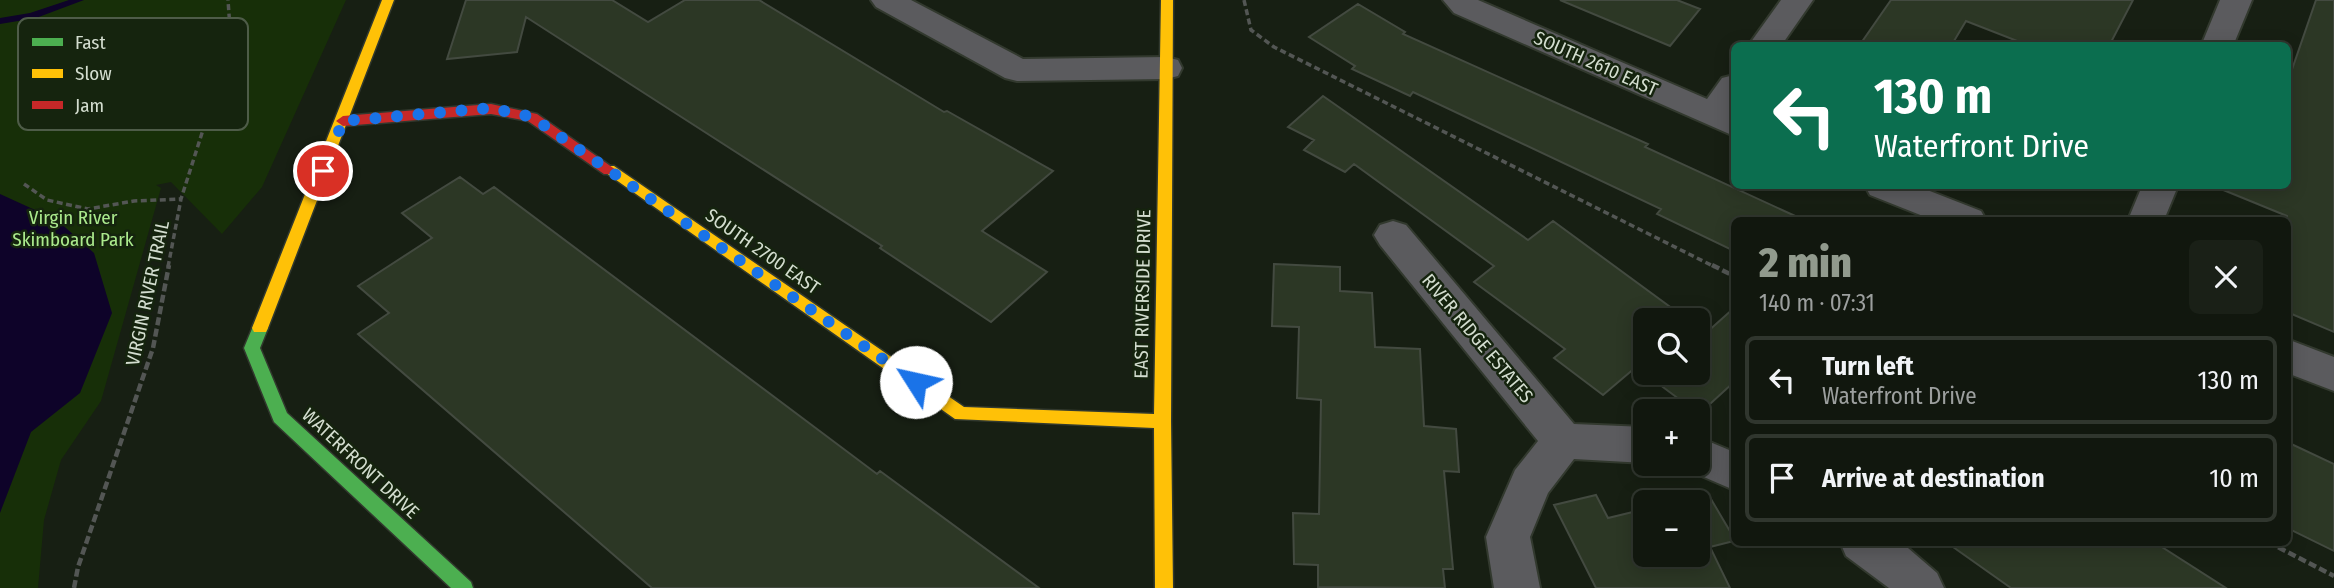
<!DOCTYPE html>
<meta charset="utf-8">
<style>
:root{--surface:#11170e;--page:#1a2017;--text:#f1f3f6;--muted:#9c9f9e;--line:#30362e;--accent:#919a8d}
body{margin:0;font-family:"Fira Sans Condensed",sans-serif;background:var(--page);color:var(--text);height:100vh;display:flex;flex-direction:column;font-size:26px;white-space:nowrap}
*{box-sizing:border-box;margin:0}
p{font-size:23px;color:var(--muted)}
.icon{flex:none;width:38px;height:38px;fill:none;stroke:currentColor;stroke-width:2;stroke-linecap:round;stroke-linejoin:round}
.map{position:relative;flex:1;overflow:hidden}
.sheet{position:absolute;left:1731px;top:217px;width:560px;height:329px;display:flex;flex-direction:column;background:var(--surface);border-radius:10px;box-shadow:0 4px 18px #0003,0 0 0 2px var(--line)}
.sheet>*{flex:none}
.top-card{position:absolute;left:1731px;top:42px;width:560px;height:147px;border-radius:10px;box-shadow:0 4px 18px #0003,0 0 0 2px var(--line);background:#0b6e4f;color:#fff;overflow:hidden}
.tools{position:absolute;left:1633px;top:308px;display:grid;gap:14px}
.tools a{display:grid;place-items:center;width:77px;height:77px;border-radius:10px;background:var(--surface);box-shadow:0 4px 18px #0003,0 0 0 2px var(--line);font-size:35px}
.pin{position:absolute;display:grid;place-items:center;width:60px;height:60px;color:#fff;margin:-30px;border:4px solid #fff;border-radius:50%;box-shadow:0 2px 7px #0007}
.me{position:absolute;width:77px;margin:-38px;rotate:305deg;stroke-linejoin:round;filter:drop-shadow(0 0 5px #0008)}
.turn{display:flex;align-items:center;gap:24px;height:147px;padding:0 28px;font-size:32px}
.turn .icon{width:91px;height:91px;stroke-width:2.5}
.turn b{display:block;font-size:49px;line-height:60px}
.round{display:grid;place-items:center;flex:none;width:74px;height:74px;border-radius:10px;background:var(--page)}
.overview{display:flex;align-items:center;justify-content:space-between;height:119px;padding:0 28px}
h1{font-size:42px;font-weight:800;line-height:52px;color:var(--accent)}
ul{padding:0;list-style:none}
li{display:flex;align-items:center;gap:21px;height:88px;margin:0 14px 10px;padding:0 14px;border:4px solid var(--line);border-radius:10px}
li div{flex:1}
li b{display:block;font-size:26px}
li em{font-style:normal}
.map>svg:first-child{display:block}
.green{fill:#172f08}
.water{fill:#0e0329}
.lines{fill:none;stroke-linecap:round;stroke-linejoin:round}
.stream{fill:#0e0329;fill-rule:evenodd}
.building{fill:#2c3725;stroke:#434a40;stroke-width:2}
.street-casing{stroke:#32392e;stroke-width:4}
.fast-casing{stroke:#32392e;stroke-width:3}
.slow-casing{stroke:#32392e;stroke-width:3}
.jam-casing{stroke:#32392e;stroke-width:3}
.path-far1{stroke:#535654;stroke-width:3.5;stroke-dasharray:6 3.5;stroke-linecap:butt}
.path{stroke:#535654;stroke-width:4.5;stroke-dasharray:8 3.5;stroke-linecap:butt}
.street{fill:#5b5b5e;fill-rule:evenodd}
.fast{fill:#4caf50;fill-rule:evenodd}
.slow{fill:#ffc107;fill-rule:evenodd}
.jam{fill:#c62828;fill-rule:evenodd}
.route{stroke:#1a73e8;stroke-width:12;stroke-dasharray:0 21.6}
.labels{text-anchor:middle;stroke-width:5;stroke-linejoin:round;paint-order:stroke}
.street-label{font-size:19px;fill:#d3ddcf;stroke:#15240e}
.park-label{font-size:19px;fill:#abea8d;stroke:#15240e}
.key{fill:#15240e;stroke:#4e5c48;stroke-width:2}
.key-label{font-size:19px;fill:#d3ddcf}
</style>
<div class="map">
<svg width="2334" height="588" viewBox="0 0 2334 588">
<rect width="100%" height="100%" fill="#171f13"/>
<!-- green -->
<path class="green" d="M0,0H346L262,187L222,234L171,182L156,185L161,188L101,401L61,460L44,520L38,588H0Z"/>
<!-- water -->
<path class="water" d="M0,155V194L57,220L94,253L112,313L80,393L31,432L0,513Z"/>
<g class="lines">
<!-- stream -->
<path class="stream" d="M69,0H84L36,18L0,24V18L30,13Z"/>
</g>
<!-- building -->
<path class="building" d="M466,0H612L648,22L685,0H759L944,112L947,111L1053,171L982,231L1047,272L991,322L880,248L882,246L526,17L517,52L447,59Z
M1560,0H1677L1700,9L1670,46Z
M1891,0H2133L2109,46H2030L1966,21L1951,46H1859Z
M2316,0H2334V332L2287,312V216L2216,187L2287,186V84Z
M1358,4L1405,32L1403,34L1648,144L1645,147L1804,220H1734V251L1657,214L1661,209L1413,92L1410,96L1352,69L1355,66L1309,37Z
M1323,96L1528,240L1553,221L1688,320H1645V373H1698V327L1706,333L1734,308V382L1699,414L1636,367L1603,395L1554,358L1565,349L1474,282L1494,266L1354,164L1345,172L1304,150L1314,140L1288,127Z
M460,177L483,194L494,187L877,474L880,471L1039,588H652L358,334L389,313L358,286L432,238L402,213Z
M1274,264L1340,267V291L1372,293L1375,347L1420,349L1424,426L1456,429L1459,472L1444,471L1453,569H1443L1445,588L1318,587V565L1294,564L1293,513L1319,514L1321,400L1297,398L1299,327L1272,326Z
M2287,442L2334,464V551L2287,528Z
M1708,494L1734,538V541L1710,547L1730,588H1596L1554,505L1596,495L1608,518L1645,509V555H1698V502H1675Z
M1946,542H2154L2226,588H2011Z"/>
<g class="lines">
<!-- street casing -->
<g class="street-casing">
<path id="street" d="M871,0H911L1023,59L1166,57L1178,60L1182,68L1178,76L1166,79L1017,81L1005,78L876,7Z
M1443,0H1478L1707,99L1722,78L1734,75V136L1454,13Z
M1781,0H1813L1781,46H1748Z
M2220,0H2252L2233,46H2201Z
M1865,186H1917L1981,211L1986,220H1933L1870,195Z
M2142,186H2178L2164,220H2128Z
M1393,221L1406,225L1574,424L1645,427V463L1574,459L1548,493L1530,537L1540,588H1494L1486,537L1515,470L1538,441L1380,245L1374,235L1380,225Z
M2287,339L2334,357V391L2287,373Z
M1698,437L1734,452V490L1683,468L1681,464H1698Z
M1840,542H1901L1937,573L1944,588H1889L1846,556Z"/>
</g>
<!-- fast casing -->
<g class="fast-casing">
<path id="fast" d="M260,322L266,324L268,328L260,348L287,413L471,582L473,588H451L274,422L244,348L254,324Z"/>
</g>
<!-- slow casing -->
<g class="slow-casing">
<path id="slow" d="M382,0H394L268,328L266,332H254L252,328Z
M1161,0H1173L1171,421L1173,588H1155L1154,428L955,419L602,170L604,166H614L964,407L1154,414Z"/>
</g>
<!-- jam casing -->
<g class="jam-casing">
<path id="jam" d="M491,104L537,114L616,170L614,174H604L528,121L491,114L343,126L336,121L343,116Z"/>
</g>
<!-- path-far1 -->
<path class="path-far1" d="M1244,0L1251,30L1274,47L1715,267
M24,184L47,200L88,209L134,201L181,199
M168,267L181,199L231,42L228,0"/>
<!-- path -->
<path class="path" d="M1712,265L1734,276
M2268,542L2334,576
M74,588L78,567L153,348L169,265"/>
<!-- street -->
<use href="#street" class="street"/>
<!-- fast -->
<use href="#fast" class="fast"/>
<!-- slow -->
<use href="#slow" class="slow"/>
<!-- jam -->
<use href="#jam" class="jam"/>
</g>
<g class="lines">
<!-- route -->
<path class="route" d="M323,171L343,121L491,108L532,117L916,382"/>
</g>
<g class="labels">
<!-- street labels -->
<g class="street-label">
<text transform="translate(1596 63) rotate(24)" y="7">SOUTH 2610 EAST</text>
<text transform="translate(763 251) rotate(35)" y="7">SOUTH 2700 EAST</text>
<text transform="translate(147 293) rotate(-78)" y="7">VIRGIN RIVER TRAIL</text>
<text transform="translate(1142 294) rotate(-89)" y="7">EAST RIVERSIDE DRIVE</text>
<text transform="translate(1478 338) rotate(50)" y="7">RIVER RIDGE ESTATES</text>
<text transform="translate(361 463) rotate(43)" y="7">WATERFRONT DRIVE</text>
</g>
<!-- park labels -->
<g class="park-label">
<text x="73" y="224">Virgin River<tspan x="73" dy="22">Skimboard Park</tspan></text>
</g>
</g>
<!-- legend -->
<rect x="18" y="18" width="230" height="112" rx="10" class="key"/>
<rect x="32" y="38" width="31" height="8" fill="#4caf50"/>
<rect x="32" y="69" width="31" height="9" fill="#ffc107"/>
<rect x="32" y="101" width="31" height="8" fill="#c62828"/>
<g class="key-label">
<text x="75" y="49">Fast</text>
<text x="75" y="80">Slow</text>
<text x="75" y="112">Jam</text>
</g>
</svg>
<div class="tools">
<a><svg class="icon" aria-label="search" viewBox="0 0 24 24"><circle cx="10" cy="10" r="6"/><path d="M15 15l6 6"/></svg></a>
<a>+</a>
<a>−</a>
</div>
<div class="pin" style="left:323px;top:171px;background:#d93025"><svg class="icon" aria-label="arrive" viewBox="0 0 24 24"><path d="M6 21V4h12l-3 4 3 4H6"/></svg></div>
<svg class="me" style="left:916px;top:382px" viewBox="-20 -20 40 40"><circle r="19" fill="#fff"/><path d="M0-13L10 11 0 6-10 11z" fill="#1a73e8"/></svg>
<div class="top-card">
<div class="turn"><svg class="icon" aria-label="left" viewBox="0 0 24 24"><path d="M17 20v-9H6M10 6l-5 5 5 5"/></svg><div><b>130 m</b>Waterfront Drive</div></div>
</div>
<section class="sheet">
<div class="overview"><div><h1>2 min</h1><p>140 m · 07:31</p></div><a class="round"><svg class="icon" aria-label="close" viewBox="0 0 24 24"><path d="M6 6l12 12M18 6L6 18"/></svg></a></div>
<ul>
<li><svg class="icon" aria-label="left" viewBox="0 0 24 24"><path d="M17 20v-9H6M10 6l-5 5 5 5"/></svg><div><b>Turn left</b><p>Waterfront Drive</p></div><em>130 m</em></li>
<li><svg class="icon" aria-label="arrive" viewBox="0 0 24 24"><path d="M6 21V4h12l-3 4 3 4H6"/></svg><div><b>Arrive at destination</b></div><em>10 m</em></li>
</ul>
</section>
</div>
